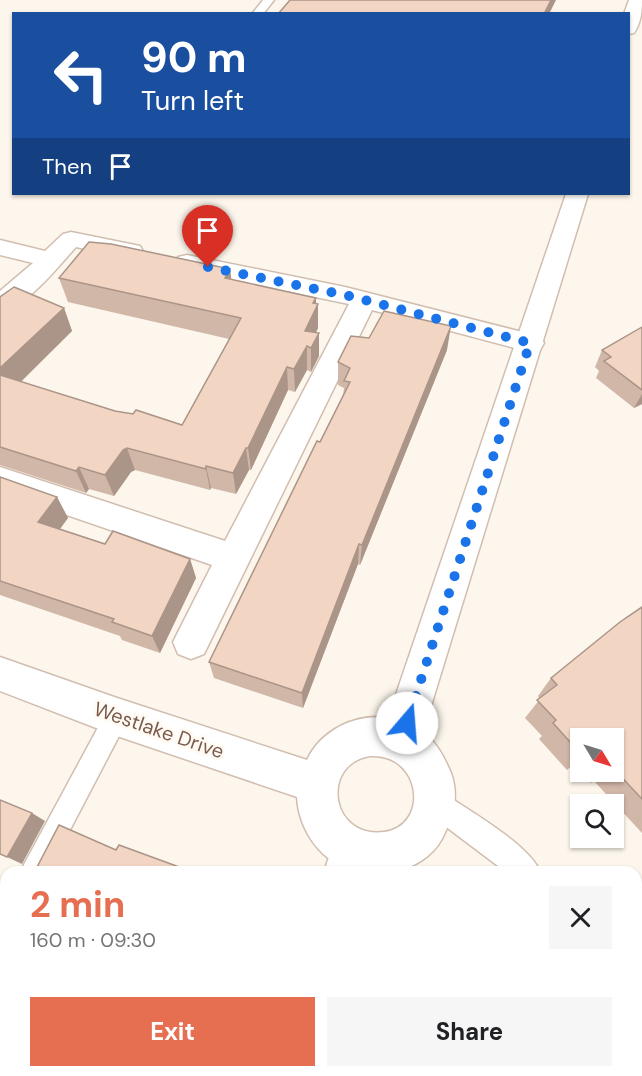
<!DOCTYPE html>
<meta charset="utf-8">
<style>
:root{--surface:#fff;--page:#f6f6f6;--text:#202124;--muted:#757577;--accent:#e76f51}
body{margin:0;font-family:"DM Sans",sans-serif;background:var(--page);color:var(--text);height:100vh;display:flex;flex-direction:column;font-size:22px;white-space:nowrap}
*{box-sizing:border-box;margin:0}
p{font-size:20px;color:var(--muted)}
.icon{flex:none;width:33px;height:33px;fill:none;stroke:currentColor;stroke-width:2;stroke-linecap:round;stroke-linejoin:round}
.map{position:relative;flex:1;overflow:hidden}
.details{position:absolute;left:0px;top:866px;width:642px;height:212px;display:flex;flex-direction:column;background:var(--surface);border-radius:18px 18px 0 0;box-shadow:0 2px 4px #0004}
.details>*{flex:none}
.top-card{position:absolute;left:12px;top:12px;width:618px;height:183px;border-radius:0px;box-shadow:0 2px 4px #0004;background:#1a4fa0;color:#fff;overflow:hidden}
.needle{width:39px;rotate:128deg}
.controls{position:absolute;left:570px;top:728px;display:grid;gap:12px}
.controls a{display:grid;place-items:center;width:54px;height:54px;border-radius:0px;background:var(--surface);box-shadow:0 2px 4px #0004;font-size:30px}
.pin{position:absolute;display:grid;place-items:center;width:51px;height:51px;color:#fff;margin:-62px -26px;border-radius:50% 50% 50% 0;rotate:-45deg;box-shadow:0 0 6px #0007}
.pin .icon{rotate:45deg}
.me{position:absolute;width:66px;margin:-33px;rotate:18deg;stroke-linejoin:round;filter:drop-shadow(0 0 4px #0008)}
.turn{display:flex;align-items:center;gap:21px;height:126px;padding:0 30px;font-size:27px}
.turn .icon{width:78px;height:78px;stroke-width:2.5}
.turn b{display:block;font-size:42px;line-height:51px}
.then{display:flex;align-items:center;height:57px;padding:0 30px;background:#0003;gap:12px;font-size:22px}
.round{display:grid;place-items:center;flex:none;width:63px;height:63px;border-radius:0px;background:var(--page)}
.summary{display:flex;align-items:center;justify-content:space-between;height:102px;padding:0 30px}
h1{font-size:36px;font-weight:700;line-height:45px;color:var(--accent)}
.action{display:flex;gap:12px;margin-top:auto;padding:12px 30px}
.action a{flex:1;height:69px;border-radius:0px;background:var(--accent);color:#fff;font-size:24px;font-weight:700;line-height:69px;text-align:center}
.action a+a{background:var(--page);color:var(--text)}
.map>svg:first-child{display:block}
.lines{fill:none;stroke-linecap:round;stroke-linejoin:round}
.service-casing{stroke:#d1beb0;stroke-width:3}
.minor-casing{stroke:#d1beb0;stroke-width:3}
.tertiary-casing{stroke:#d1beb0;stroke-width:3}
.service{fill:#fff;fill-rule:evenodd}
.minor{fill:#fff;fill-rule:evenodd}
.tertiary{fill:#fff;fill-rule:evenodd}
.wall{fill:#d1b7a8;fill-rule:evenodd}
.shaded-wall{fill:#aa9588}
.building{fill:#f3d5c3;stroke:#aa9588;stroke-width:1.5}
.route{stroke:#1a73e8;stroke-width:10;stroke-dasharray:0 18}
.labels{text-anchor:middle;stroke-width:6;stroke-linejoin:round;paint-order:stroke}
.street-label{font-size:20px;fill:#7a5c4d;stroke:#fffaf3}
</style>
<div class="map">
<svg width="642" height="1076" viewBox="0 0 642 1076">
<rect width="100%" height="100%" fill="#fdf6ec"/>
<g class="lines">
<!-- service casing -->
<g class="service-casing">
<path id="service" d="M263,0H274L263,14H252Z
M117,705L126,709L129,717L48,872H20L108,709Z
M434,789L443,793C468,810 530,845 540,872H506L425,811L421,802L425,793Z
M346,833L356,836L359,846L352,872H324L336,836Z
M6,908V945L0,947V910Z
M255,1071H287L285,1076H253Z"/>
</g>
<!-- minor casing -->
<g class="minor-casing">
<path id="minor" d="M71,232L140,246L143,251L140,256L131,259L76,247C57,268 28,305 0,313V291L33,263L0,255V240L45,251L63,234Z
M187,255L345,287L530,334L540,336L544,343L540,350L530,352L372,310L204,654L191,659L178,654L173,642L212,565L0,492V467L225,541L349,304L178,269L175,263L178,257Z
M479,1071H529L531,1076H481Z"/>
</g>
<!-- tertiary casing -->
<g class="tertiary-casing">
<path id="tertiary" d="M629,0H642C642,11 641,23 634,33L628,34V14H624Z
M566,194H588L423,732C437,743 444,757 451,773C457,790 456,806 449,823C445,833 441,843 433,851C419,866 399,872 379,872C372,872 363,873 356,871C322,864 299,831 297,797L117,736L0,691V657L117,698L307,760C321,730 356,713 388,718ZM370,756C422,753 430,826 384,832C330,839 320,764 370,756Z"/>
</g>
<!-- service -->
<use href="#service" class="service"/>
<!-- minor -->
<use href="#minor" class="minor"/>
<!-- tertiary -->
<use href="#tertiary" class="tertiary"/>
</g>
<!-- wall -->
<path class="wall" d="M230,269L231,279L318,304V328L316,332L319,333V356L311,372L307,370L295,392L288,390L251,470H249L236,494L211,488L210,490L135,470L131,472L114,496L89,489L86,493L0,465V297L64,308L72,331L21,382L115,411L182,425L229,339L68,302L59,278Z
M642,327V404L634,408L596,378L599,371L595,367L602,350Z
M447,350L360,565L358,564L303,708L214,678L209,662L343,395L344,388L338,385V362Z
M0,477L57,497L68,518L59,529L105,544L190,559L196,578L160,653L122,640L120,636L0,595Z
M642,607V833L594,781L591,783L574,764L567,770L539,739L542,736L525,718L540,699L538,696L551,678ZM580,738H614V771H580Z"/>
<!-- shaded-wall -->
<path class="shaded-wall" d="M551,0H556L549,14H544Z
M230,269L233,293L225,278Z
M316,298V307L318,304V328L309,348L307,346V370L295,392L294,369L313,303Z
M64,308L72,331L6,396L0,384V368Z
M451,326L447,350L360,565L362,545Z
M319,333V356L311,372V348Z
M287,367L288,390L251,470L248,448Z
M642,394V404L634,408Z
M127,448L135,470L131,472L114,496L105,475L123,450Z
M246,448L249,470L236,494L233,473Z
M206,466L211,488L210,490L206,469Z
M79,467L89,489L86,493L76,471Z
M57,497L68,518L50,543L38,522Z
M359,544L358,564L303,708L302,693Z
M190,559L196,578L160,653L152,636Z
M32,813L45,821L22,864L7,857Z
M0,1028L6,1032V1042L0,1039Z
M230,1071H233L232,1076H228Z"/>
<!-- building -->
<path class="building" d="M290,0H551L544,14H278Z
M89,242L111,244L230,269L225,278L316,298L313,303L318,304L305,331L319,333L311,348L307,346L294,369L287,367L248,448H246L233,473L206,466V469L127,448L123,450L105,475L79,467L76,471L0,447V375L115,411L133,414L136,410L182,425L241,318L59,278Z
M14,287L64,308L0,368V297Z
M384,311L451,326L362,545L359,544L302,693L209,662L317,441L320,442L350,382L344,381L350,368L338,362L351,336L369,338Z
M642,327V390L604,361L611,357L602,350Z
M0,477L57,497L38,522L105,544L113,531L190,559L152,636L112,622L114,619L0,581Z
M642,607V799L614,769V738H580V753L553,723L556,720L537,700L557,685L551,678L620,622Z
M0,800L32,813L7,857L0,854Z
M59,825L116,850L119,845L190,871L38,872L30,868L37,867Z
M0,1039L6,1042V1071H230L228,1076H0Z"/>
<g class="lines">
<!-- route -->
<path class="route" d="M208,267L345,295L530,343L407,723"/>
</g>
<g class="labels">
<!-- street labels -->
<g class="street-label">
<text transform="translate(159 730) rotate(19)" y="7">Westlake Drive</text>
</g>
</g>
</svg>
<div class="controls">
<a><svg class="needle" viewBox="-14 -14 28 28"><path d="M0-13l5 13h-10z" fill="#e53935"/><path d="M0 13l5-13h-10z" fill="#757577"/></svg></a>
<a><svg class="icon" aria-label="search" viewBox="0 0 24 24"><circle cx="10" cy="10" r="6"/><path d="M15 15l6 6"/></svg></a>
</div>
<div class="pin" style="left:208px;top:267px;background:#d93025"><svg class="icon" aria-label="arrive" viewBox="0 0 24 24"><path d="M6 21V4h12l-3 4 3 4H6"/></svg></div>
<svg class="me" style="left:407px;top:723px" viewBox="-20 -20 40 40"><circle r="19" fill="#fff"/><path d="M0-13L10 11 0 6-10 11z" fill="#1a73e8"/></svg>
<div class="top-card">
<div class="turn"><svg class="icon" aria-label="left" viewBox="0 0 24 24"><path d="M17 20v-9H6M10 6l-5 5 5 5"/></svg><div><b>90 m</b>Turn left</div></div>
<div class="then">Then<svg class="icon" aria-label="arrive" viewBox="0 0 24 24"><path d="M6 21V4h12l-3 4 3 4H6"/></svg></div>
</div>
<section class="details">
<div class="summary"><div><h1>2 min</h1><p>160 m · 09:30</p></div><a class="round"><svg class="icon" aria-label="close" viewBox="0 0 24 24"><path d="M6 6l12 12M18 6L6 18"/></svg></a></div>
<div class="action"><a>Exit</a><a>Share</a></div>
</section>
</div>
